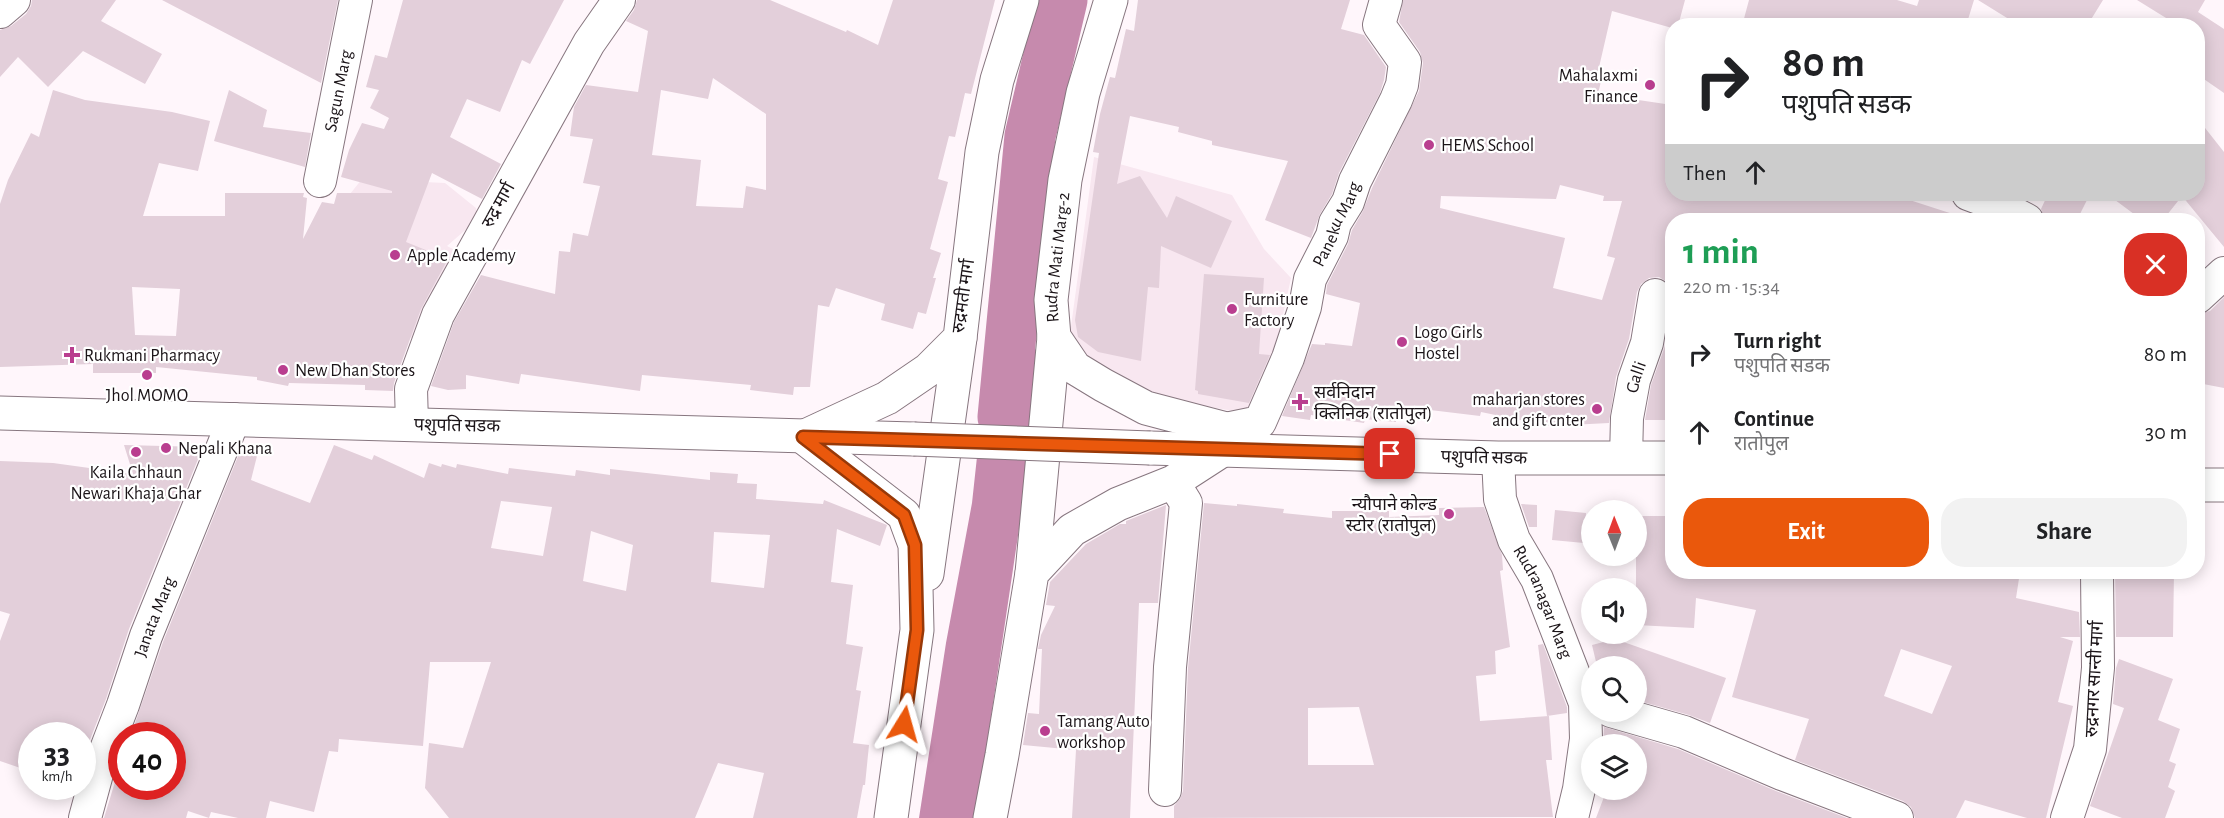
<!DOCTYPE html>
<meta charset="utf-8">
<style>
:root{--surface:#fff;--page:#f2f2f2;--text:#202124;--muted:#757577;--accent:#ea580c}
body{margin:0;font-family:"Alegreya Sans","Noto Sans Devanagari",sans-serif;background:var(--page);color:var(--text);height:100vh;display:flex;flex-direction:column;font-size:22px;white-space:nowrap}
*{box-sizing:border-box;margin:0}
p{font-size:20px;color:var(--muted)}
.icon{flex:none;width:33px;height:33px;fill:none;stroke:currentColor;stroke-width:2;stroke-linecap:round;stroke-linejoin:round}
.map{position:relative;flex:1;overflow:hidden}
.details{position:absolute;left:1665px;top:213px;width:540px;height:366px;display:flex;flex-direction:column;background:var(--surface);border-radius:24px;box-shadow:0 3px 15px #0003}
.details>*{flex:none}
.top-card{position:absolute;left:1665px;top:18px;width:540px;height:183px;border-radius:24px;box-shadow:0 3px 15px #0003;background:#fff;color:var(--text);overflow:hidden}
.needle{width:39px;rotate:359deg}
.fabs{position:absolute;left:1581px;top:500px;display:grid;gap:12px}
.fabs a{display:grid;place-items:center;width:66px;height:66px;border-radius:50%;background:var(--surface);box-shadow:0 3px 15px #0003;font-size:30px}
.speed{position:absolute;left:18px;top:722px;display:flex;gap:12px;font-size:30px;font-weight:700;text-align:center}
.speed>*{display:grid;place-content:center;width:78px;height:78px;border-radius:50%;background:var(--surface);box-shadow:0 3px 15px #0003;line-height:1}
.speed small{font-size:15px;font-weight:400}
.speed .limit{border:9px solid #d22;background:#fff;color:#111}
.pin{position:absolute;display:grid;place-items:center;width:51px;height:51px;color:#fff;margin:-26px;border-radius:12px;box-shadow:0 3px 9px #0006}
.me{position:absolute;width:66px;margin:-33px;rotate:8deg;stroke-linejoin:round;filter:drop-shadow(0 0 4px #0008)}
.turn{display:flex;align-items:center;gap:21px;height:126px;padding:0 18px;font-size:27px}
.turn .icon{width:78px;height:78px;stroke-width:2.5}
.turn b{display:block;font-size:42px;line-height:51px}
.then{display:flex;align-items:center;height:57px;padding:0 18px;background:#0003;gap:12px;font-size:22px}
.round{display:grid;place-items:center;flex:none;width:63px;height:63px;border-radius:24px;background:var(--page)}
.overview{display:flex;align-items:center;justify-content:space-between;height:102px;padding:0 18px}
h1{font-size:36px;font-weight:600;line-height:45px;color:#1e9e55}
.action{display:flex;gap:12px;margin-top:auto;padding:12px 18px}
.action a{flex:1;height:69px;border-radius:24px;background:var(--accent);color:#fff;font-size:24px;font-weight:600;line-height:69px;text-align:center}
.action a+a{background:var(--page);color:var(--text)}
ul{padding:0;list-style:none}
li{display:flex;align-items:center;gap:18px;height:78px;padding:0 18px}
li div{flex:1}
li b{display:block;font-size:22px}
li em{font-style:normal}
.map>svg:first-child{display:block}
.built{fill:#f8e7f0}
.water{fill:#c68aad}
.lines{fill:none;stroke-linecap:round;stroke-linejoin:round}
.river{stroke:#c68aad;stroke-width:51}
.building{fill:#e3cfda;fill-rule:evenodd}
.minor-casing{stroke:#87767f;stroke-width:34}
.tertiary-casing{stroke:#87767f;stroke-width:35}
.secondary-casing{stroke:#87767f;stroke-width:35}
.minor{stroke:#fff;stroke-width:32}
.tertiary{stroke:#fff;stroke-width:33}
.secondary{stroke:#fff;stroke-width:33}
.secondary-bridge-casing{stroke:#87767f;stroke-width:35;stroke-linecap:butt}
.secondary-bridge{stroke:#fff;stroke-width:33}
.route-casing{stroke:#983908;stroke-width:15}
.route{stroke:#ea580c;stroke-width:10}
.poi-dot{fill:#b93e8f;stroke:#fff;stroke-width:2}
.labels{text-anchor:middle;stroke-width:4.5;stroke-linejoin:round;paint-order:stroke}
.poi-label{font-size:18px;fill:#1b1418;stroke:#fff;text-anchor:start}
.street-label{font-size:18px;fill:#1b1418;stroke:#fff}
</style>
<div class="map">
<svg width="2224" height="818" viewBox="0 0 2224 818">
<rect width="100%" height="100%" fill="#fff6fb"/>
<!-- built -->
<path class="built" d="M1094,157L1232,195L1264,249L1291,278L1262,411L1239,412L1176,401L1140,390L1114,376L1086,355L1070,334Z
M362,179L445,183L476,208L478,219L447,246L459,252L418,340L370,324L350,194Z"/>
<!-- water -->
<path class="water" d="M989,346L1041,350L1023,502L976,818H919L946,643L972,503Z"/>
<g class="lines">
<!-- river -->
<path class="river" d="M1003,417L1030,136L1062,0"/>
</g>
<!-- building -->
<path class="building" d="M32,0H116L101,21L162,54L145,84L83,51L48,87L18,57L0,77V30L11,26L26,14L31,6Z
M162,0H338L321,83Z
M403,0H564L530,64L522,60L500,112L467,99L450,137L501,164L482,199L432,173L406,242L448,259L421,309L394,383L393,391L365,390V385L289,383L288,386L257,380V377L156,367V373H93V364L0,367V204L8,180L31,133L39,137L53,90L85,100L172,112L210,121L198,171L159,163L143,216H225V193H304L303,197L307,198L303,239L322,202L334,204L337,193H392V191L341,177L349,150L362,123L384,129L389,118L370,108L379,90L366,87L375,55L387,58ZM132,287L180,289L176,336L135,335Z
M637,0H770L846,32L847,30L878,45L893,0H995L971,94L965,93L955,137L949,136L938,179L948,182L930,249L941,253L933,278H936L926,314L918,312L913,329L881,320L885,304L836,288L829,307L818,305L810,387H794L793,395L750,390L751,385L642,375L640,391L521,374L519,384L466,375V389L448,390L431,386L454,322L481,275L555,294L559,251L570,252L573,233L588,236L600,186L583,183L593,139L570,136L574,107L586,85L638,92L648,31L626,21L634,10ZM713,78L766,114V190L746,186L743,208L696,206L701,160L652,155L661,90L708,99Z
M1138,0H1350L1341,29L1364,35L1386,67L1384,80L1380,93L1339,173L1332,194L1320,214L1311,238L1265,220L1288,161L1212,145V141L1178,132L1179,127L1130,116L1117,184L1140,176L1167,218L1176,196L1232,221L1211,268L1161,246L1159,288L1148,287L1141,361L1098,352L1078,337L1075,320L1099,153L1093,152L1100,114L1110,77L1115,78L1126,29L1134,31Z
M1403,0H1685L1678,26H1672V28L1612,11L1597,76L1602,77L1598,94L1672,105V194H1891L1959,216V220H1672V295V288L1667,282L1659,277L1649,278L1641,284L1637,292L1629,339L1616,377L1609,423L1550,426L1481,412L1480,416L1397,406L1396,422L1365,419L1364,423L1311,415L1310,420L1282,416L1312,344L1325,345V343L1352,346L1360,303L1326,294L1327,285L1348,244L1352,230L1363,211L1372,188L1419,91L1423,63L1420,52L1399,22ZM1560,185L1604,196L1603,201H1622L1607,256L1615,258L1602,300L1553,288L1565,238L1440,208L1441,196L1556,199Z
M1749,0H1897L1917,6L1919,0H1974L1966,26H1742Z
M1978,0H2103L2087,26H2020Z
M2137,0H2205L2198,12L2224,29V93L2198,75V26H2179Z
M229,90L267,110L263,127L311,133L305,167L214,141Z
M2198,119L2224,152V247L2182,196L2163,220H2142L2107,194H2198Z
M2048,194H2090L2077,220H2057L2043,214L2041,209Z
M1204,274L1264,278L1259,354L1270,355L1249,403L1198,394V391L1195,390Z
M2224,297V388L2198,383V314L2210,311Z
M1672,299V420H1645L1651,385L1665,346Z
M243,444L259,448L251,480L310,503L334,445L372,460L374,455L424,478L429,463L441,467L442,464L456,468L457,464L508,474L509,468L575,476L576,470L610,475V469L710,480V472L738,474L737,483L757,484L756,499L823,504L824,500L887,525L880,546L837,529L831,582L853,585L846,644L863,647L856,690L861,691L853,743L869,745L865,785H863L857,818H753L764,773L718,763L695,818H449L425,788L429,743L463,748L491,662H430L423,746L339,739L338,752L329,751L314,812L270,801L266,818H238L211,812L209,818L188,811L186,818H104L122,759V786H172V735H131L163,642ZM501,501L552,507L543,556L491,548ZM591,531L633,545L626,591L583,581ZM714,532L770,535L764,588L711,582Z
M124,445L203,447L129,629L106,699L82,760V735H32V772L0,761V641L10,614L0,611V461L53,463L133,474Z
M1204,503L1237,506V504L1284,509L1283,513L1332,518V511H1389V517L1439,515V508L1484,507L1502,555L1503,570L1500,571L1510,647L1495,651L1496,674L1476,676L1480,721L1549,716L1552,760H1546L1553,817L1174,818V806L1180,799L1183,791L1188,668ZM1359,707L1374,765H1308V708Z
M1521,504L1537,505V527H1529Z
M1166,505L1158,603H1139L1130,818H1072L1076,750L1023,745L1028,713L1039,714L1042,649H1038L1041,635L1055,606L1046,605L1050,582L1086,544L1120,524H1126V521Z
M1555,510L1586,513L1584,543L1552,540Z
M1636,516H1672V572H1909L1929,578L1931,572H2020L2016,598L2079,612L2080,637H2060L2073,641L2058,702L2073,706L2046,818H2027L1965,800L1956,818H1915L1911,807L1903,801L1795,760L1809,719L1732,697L1756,610L1696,598L1694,628L1636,625ZM1901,649L1952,666L1932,714L1884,696Z
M2115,572H2174L2173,637H2116Z
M1615,639L1726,678L1710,723L1689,715L1636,700V666H1597L1592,645Z
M1543,644L1567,707V713L1547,716L1538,645Z
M2119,659L2173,679L2158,720L2180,729L2169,761L2176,764L2168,787L2175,791L2165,818H2122L2090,806L2124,708L2113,704L2116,668Z
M1604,727L1678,749L1776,791L1847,818H1596L1607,789H1636V744H1603Z"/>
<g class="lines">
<!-- minor casing -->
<g class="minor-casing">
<g id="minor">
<path d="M0,12L14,0"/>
<path id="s1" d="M320,181L356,0"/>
<path d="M1968,194L2000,206"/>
<path d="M2007,194L2000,206L2027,220"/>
<path d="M2198,297L2224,273"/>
<path d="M412,424L411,389L438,315L589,43L619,0"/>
<path id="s2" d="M1226,429L1260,422L1288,358L1305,307L1310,279L1332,236L1335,223L1348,202L1355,181L1396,100L1402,85L1405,62L1379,25L1386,0"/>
<path id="s3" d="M1498,458L1500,499L1514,540L1537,579L1585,703L1586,739L1579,789L1572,818"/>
<path id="s4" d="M1626,458L1627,418L1634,380L1647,343L1655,295"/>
<path d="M1611,711L1684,732L1782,774L1897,818"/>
<path d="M1165,790L1170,667L1186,503L1173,482"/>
<path id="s5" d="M85,818L98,770L123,705L146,636L234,419"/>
<path d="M2067,818L2090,749L2098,668L2097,572"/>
</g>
</g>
<!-- tertiary casing -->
<g class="tertiary-casing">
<g id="tertiary">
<path d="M1032,573L1054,337"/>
<path d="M927,574L960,338"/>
<path d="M891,818L917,630L915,545L904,515L803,437L887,398L928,370L960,338L982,152L997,80L1022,0"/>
<path id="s6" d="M990,818L1002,755L1032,573L1072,530L1118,504L1173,482L1224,449L1226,429L1146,408L1103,385L1075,368L1054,337L1051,300L1065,180L1083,93L1111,0"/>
</g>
</g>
<!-- secondary casing -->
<g class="secondary-casing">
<path id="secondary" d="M0,413L914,439
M1150,448L1498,458H1672
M2198,485H2224"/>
</g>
<!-- minor -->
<use href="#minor" class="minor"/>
<!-- tertiary -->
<use href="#tertiary" class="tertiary"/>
<!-- secondary -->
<use href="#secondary" class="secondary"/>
<!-- secondary-bridge casing -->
<g class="secondary-bridge-casing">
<path id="secondary-bridge" d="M914,439L1150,448"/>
</g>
<!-- secondary-bridge -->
<use href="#secondary-bridge" class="secondary-bridge"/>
</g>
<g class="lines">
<!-- route casing -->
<g class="route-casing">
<path id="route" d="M904,724L917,630L915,545L904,515L803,437L1390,454"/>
</g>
<!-- route -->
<use href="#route" class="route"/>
</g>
<!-- markers -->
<g class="poi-dot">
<circle cx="1650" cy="85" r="6"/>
<circle cx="1429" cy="145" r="6"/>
<circle cx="395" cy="255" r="6"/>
<circle cx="1232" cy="309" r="6"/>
<circle cx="1402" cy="342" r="6"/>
<path d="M69 346h6v6h6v6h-6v6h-6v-6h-6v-6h6z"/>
<circle cx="283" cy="370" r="6"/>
<circle cx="147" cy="375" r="6"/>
<path d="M1297 393h6v6h6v6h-6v6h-6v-6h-6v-6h6z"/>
<circle cx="1597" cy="409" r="6"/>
<circle cx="166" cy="448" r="6"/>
<circle cx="136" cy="452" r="6"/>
<circle cx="1449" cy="514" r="6"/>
<circle cx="1045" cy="731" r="6"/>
</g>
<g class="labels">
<!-- poi labels -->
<g class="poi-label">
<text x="1638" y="81" text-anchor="end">Mahalaxmi<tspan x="1638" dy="21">Finance</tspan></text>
<text x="1441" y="151">HEMS School</text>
<text x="407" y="261">Apple Academy</text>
<text x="1244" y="305">Furniture<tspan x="1244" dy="21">Factory</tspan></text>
<text x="1414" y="338">Logo Girls<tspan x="1414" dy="21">Hostel</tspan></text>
<text x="84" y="361">Rukmani Pharmacy</text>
<text x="295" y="376">New Dhan Stores</text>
<text x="1314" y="398">सर्वनिदान<tspan x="1314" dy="21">क्लिनिक (रातोपुल)</tspan></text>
<text x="147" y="401" text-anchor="middle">Jhol MOMO</text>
<text x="1585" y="405" text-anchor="end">maharjan stores<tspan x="1585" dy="21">and gift cnter</tspan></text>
<text x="178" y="454">Nepali Khana</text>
<text x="136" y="478" text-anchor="middle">Kaila Chhaun<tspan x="136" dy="21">Newari Khaja Ghar</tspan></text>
<text x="1437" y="510" text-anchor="end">न्यौपाने कोल्ड<tspan x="1437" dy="21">स्टोर (रातोपुल)</tspan></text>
<text x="1057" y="727">Tamang Auto<tspan x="1057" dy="21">workshop</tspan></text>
</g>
<!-- street labels -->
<g class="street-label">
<text dy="6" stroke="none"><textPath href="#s1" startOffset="92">Sagun Marg</textPath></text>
<text transform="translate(498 205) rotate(-61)" y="6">रुद्र मार्ग</text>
<text dy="6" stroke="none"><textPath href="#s2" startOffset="248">Paneku Marg</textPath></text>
<text dy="6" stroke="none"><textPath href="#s6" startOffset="782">Rudra Mati Marg-2</textPath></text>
<text transform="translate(963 296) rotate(-82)" y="6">रुद्रमती मार्ग</text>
<text dy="6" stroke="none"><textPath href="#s4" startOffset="82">Galli</textPath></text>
<text transform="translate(457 425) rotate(1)" y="6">पशुपति सडक</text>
<text transform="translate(1484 457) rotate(1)" y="6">पशुपति सडक</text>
<text dy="6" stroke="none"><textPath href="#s3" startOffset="153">Rudranagar Marg</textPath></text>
<text dy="6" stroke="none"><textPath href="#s5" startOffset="213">Janata Marg</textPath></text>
<text transform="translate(2094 679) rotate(-87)" y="6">रुद्रनगर सान्ती मार्ग</text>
</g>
</g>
</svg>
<div class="fabs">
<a><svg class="needle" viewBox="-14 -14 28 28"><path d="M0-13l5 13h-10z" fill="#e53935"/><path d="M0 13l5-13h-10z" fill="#757577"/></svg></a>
<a><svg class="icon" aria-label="sound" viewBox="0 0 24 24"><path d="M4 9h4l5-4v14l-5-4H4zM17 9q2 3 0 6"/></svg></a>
<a><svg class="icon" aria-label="search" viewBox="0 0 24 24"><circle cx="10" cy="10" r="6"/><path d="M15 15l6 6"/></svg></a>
<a><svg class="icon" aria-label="layers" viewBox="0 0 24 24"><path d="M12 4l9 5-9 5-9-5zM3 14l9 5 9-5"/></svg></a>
</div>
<div class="speed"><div>33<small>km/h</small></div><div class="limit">40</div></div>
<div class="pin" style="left:1390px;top:454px;background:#d93025"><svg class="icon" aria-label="arrive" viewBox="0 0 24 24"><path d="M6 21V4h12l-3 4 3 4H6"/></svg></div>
<svg class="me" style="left:904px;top:724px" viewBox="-20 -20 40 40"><path d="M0-17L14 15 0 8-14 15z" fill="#ea580c" stroke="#fff" stroke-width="4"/></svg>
<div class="top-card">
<div class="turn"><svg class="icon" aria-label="right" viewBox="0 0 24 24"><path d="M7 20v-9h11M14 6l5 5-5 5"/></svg><div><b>80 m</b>पशुपति सडक</div></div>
<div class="then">Then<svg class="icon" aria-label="ahead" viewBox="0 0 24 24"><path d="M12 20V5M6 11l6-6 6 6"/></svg></div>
</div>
<section class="details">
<div class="overview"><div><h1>1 min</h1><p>220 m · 15:34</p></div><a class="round" style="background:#d93025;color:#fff"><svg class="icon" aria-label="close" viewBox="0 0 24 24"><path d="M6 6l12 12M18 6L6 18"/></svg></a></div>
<ul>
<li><svg class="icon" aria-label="right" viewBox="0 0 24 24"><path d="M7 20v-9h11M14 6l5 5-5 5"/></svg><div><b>Turn right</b><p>पशुपति सडक</p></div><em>80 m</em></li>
<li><svg class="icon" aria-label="ahead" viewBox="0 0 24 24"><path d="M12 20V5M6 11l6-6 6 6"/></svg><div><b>Continue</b><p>रातोपुल</p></div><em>30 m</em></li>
</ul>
<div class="action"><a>Exit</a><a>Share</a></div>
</section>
</div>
